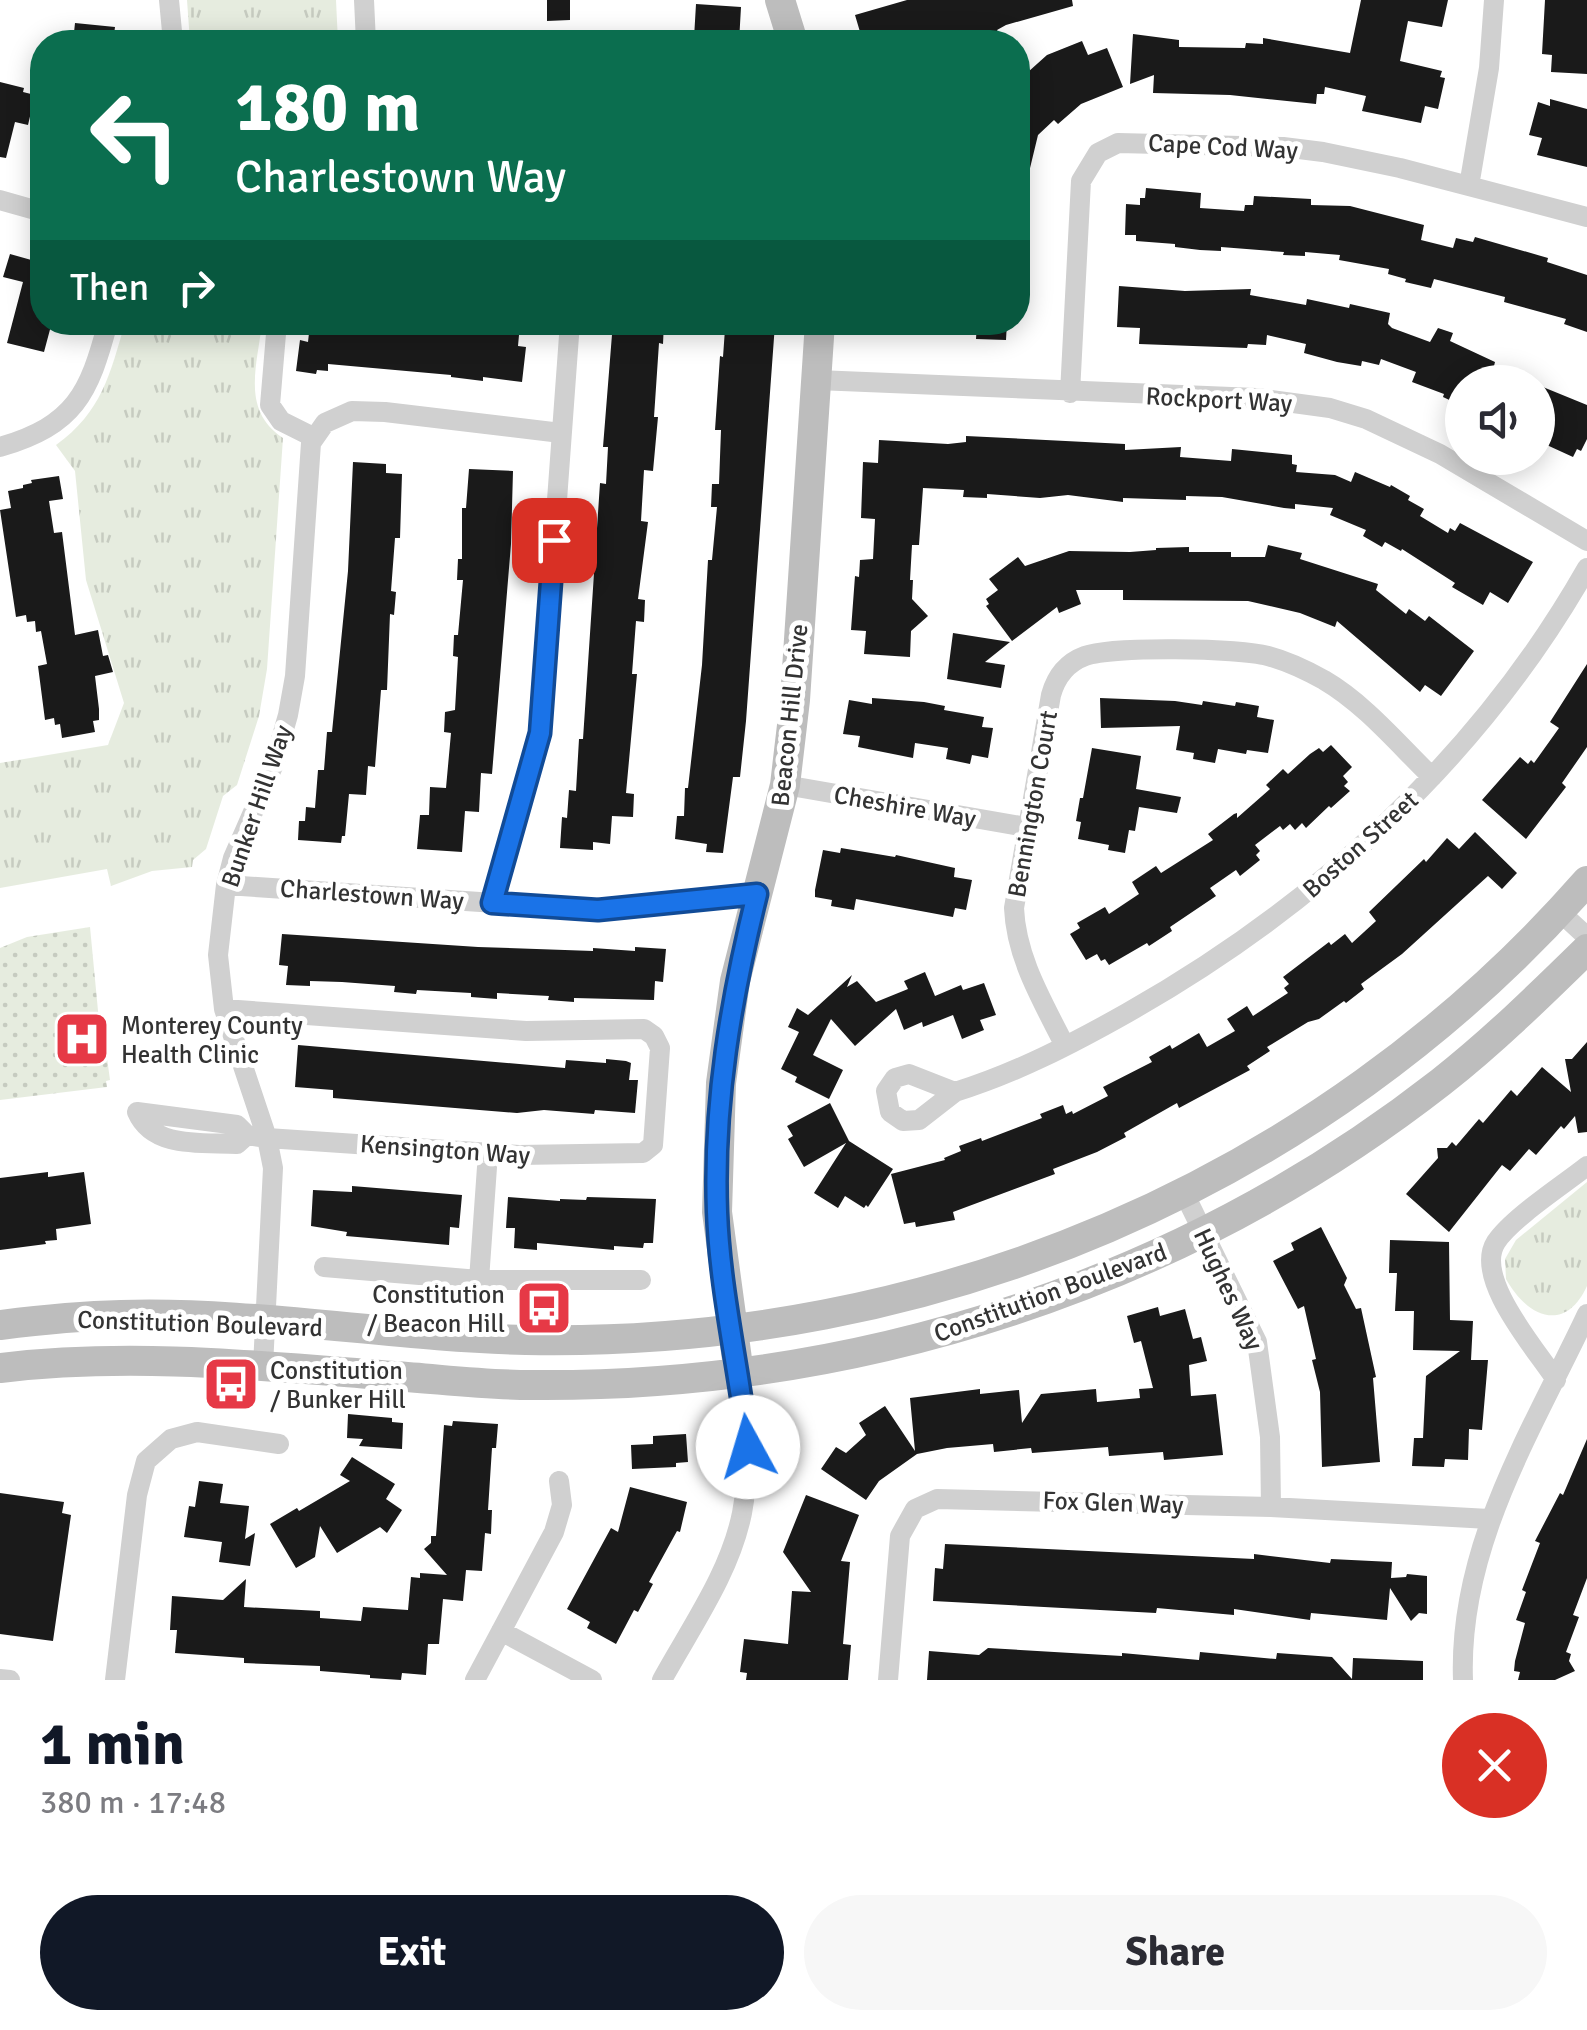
<!DOCTYPE html>
<meta charset="utf-8">
<style>
:root{--surface:#fff;--page:#f7f7f7;--text:#2b2b33;--muted:#7c7c81;--accent:#111827}
body{margin:0;font-family:Signika,sans-serif;background:var(--page);color:var(--text);height:100vh;display:flex;flex-direction:column;font-size:38px;white-space:nowrap}
*{box-sizing:border-box;margin:0}
p{font-size:32px;color:var(--muted)}
.icon{flex:none;width:55px;height:55px;fill:none;stroke:currentColor;stroke-width:2;stroke-linecap:round;stroke-linejoin:round}
.map{position:relative;height:1680px;overflow:hidden}
.drawer{display:flex;flex-direction:column;background:var(--surface);flex:1}
.drawer>*{flex:none}
.top-card{position:absolute;left:30px;top:30px;width:1000px;height:305px;border-radius:40px;box-shadow:0 5px 25px #0003;background:#0b6e4f;color:#fff;overflow:hidden}
.fabs{position:absolute;left:1445px;top:365px;display:grid;gap:20px}
.fabs a{display:grid;place-items:center;width:110px;height:110px;border-radius:50%;background:var(--surface);box-shadow:0 5px 25px #0003;font-size:50px}
.pin{position:absolute;display:grid;place-items:center;width:85px;height:85px;color:#fff;margin:-42px;border-radius:20px;box-shadow:0 5px 15px #0006}
.me{position:absolute;width:110px;margin:-55px;rotate:354deg;stroke-linejoin:round;filter:drop-shadow(0 0 8px #0008)}
.turn{display:flex;align-items:center;gap:35px;height:210px;padding:0 40px;font-size:45px}
.turn .icon{width:130px;height:130px;stroke-width:2.5}
.turn b{display:block;font-size:70px;line-height:85px}
.then{display:flex;align-items:center;height:95px;padding:0 40px;background:#0003;gap:20px;font-size:38px}
.round{display:grid;place-items:center;flex:none;width:105px;height:105px;border-radius:52px;background:var(--page)}
.headline{display:flex;align-items:center;justify-content:space-between;height:170px;padding:0 40px}
h1{font-size:60px;font-weight:800;line-height:75px;color:var(--accent)}
.action{display:flex;gap:20px;margin-top:auto;padding:20px 40px}
.action a{flex:1;height:115px;border-radius:60px;background:var(--accent);color:#fff;font-size:40px;font-weight:800;line-height:115px;text-align:center}
.action a+a{background:var(--page);color:var(--text)}
.map>svg:first-child{display:block}
.grass{fill:url(#grass-dots)}
.park{fill:url(#park-tufts)}
.building{fill:#1a1a1a}
.lines{fill:none;stroke-linecap:round;stroke-linejoin:round}
.street{stroke:#d0d0d0;stroke-width:20}
.secondary{stroke:#bdbdbd;stroke-width:30}
.route-casing{stroke:#114b97;stroke-width:25}
.route{stroke:#1a73e8;stroke-width:18}
.labels{text-anchor:middle;stroke-width:10;stroke-linejoin:round;paint-order:stroke}
.street-label{font-size:25px;fill:#333;stroke:#fff}
.poi-label{font-size:25px;fill:#333;stroke:#fff;text-anchor:start}
</style>
<div class="map">
<svg width="1587" height="1680" viewBox="0 0 1587 1680">
<defs>
<pattern id="grass-dots" width="8" height="8" patternUnits="userSpaceOnUse" patternTransform="scale(2.5)"><rect width="8" height="8" fill="#e6ecdf"/><path d="M2 2h.1M6 6h.1" fill="none" stroke="#c6cbc0" stroke-width="1.8" stroke-linecap="round"/></pattern>
<pattern id="park-tufts" width="24" height="20" patternUnits="userSpaceOnUse" patternTransform="scale(2.5)"><rect width="24" height="20" fill="#e6ecdf"/><path d="M3 7l-1-3M5 7V3M7 7l1-3M15 17l-1-3M17 17v-4M19 17l1-3" fill="none" stroke="#c6cbc0"/></pattern>
</defs>
<rect width="100%" height="100%" fill="#fff"/>
<!-- grass -->
<path class="grass" d="M90,927L99,1021H102L110,1080L106,1081L107,1087L0,1100V948L27,937Z"/>
<!-- park -->
<path class="park" d="M187,0H336L338,42H190Z
M125,323H262C257,367 241,410 283,438L267,669L259,716L237,785L223,796L206,849L193,860L192,867L152,871L111,886L107,869L0,888V763L108,745L124,703L86,580L75,471L56,445C102,412 110,374 125,323Z
M1587,1182V1286C1565,1334 1527,1317 1506,1279L1505,1259L1516,1240Z"/>
<!-- building -->
<path class="building" d="M547,0H570V20L547,21Z
M907,0H1072L1073,6L1006,25L997,30L1002,42H863L855,15Z
M1361,0H1448L1442,27L1408,21L1400,61L1442,71L1440,77L1445,78L1438,109L1425,106L1421,123L1362,111L1366,96L1325,87L1324,94H1317L1316,104L1230,95L1153,93L1154,75L1130,84L1133,34L1179,40V47L1245,48L1246,43L1263,44V38L1350,53Z
M1545,0H1587V74L1551,72L1552,55L1542,54Z
M696,4L741,7L739,42H698V38H694Z
M75,23L115,27L113,42H73Z
M1082,41L1088,55L1107,48L1123,87L1081,104L1058,124L1054,120L1038,135L1024,193L1018,192V81L1047,55Z
M0,82L24,88L23,92L35,95L28,125L15,122L6,158L0,157Z
M1550,99L1587,109V167L1537,155L1542,138L1529,135L1538,102L1550,106Z
M1146,188L1201,193L1200,208L1244,211L1245,205H1253L1254,196L1311,199V205L1350,206L1424,225L1421,240L1453,248L1456,238L1473,242L1475,237L1548,258L1547,262L1587,275V332L1564,324L1566,319L1504,302L1505,297L1434,279L1431,288L1405,282L1406,279L1388,274L1389,269L1339,260L1340,255L1305,252V256L1283,255L1284,252L1221,247V251L1200,250L1175,247V244L1136,241V235H1125L1126,204L1140,205V198H1145Z
M10,254L42,263V292L37,308L42,309V322H52L44,352L7,343L23,282L3,277Z
M1119,286L1185,291L1251,289L1250,295L1306,305L1307,299L1349,308L1350,304L1390,313L1388,324L1392,328L1430,342L1438,328L1453,333L1450,341L1495,362L1494,366L1532,382H1462V406L1443,397L1444,394L1412,382L1416,372L1381,359L1379,365L1362,361L1361,366L1337,362L1304,353L1306,344L1267,335L1266,345L1248,344L1247,348L1139,344L1140,328L1117,327Z
M338,322H412V326L519,335L518,346L526,347L522,382L483,377V381L451,377V375L328,364V371L317,370L316,374L296,371L300,340L308,342L310,324L338,327Z
M613,322H664L663,344L659,343L654,417H658L653,471L644,470L641,521L648,522L638,599L645,600L644,622L636,621L632,674H637L626,793L634,794L633,817L612,816L610,844L593,842V850L560,848L562,817L567,818L569,790L576,791L579,739H583L600,483L606,484L608,447H603Z
M977,322H1007L1006,340L976,339Z
M756,323L775,324L746,721L740,777H733L723,853L706,852L707,844L675,839L677,816H684L685,788H688L702,665L708,560H712L717,507H711L712,484H719L721,430H715L720,356L723,357L725,329L756,331Z
M1538,385L1587,405V439L1581,451L1577,449L1573,457L1538,441Z
M966,436L1125,444V450L1181,447L1180,457L1231,461L1232,449L1292,455V464L1297,465L1296,472L1335,475L1351,482L1355,472L1390,487L1391,485L1410,496L1408,500L1424,509L1420,516L1448,533L1450,528L1455,531L1460,523L1533,562L1508,603L1490,592L1483,605L1452,587L1455,583L1402,549L1401,551L1385,542L1382,547L1363,536L1366,530L1330,515L1333,508L1295,504V509L1284,508L1222,497L1186,496V500L1123,498V502L1068,495L1040,498L987,494V498L963,497L964,490L923,488L919,545H912L910,580H913L912,599L928,616L911,631L910,657L864,654L866,631L851,630L855,576L859,577L860,560L873,559L875,519L861,518L863,462L878,463L879,440L948,444L966,442Z
M353,462L386,464V473L402,474L400,538H395L391,591L396,592L394,615L390,614L387,690H381L375,767L368,766L366,795L349,794L345,836H342L341,843L298,840L299,821H305L306,807L315,808L318,770H324L327,732H332L348,571Z
M469,469L513,471L511,544L492,774L481,773L479,812L465,811L462,852L417,849L420,815H429L430,787L446,788L451,733L444,732L445,712L455,710L458,657L453,656L454,635H458L463,580H457L458,559H462V508H466Z
M59,476L63,499L49,501L54,533L62,532L75,635L98,630L103,656L108,655L113,672L95,676L99,709V720L93,721L95,732L62,738L60,724L55,725L54,718L45,720L38,666L47,664L41,631L36,632L35,621L27,622L26,615L16,617L0,510L11,508L8,491L23,488V485L32,483L31,480Z
M1268,545L1302,553L1300,559L1378,584L1376,590L1406,614L1409,609L1425,621L1429,616L1474,651L1441,696L1425,685L1420,692L1337,621L1335,627L1300,613L1248,601L1123,600V590H1076L1081,604L1059,613L1057,607L1012,641L986,606L989,604L986,599L998,590L989,579L1018,557L1025,566L1069,551L1130,552L1156,550V548L1189,547V552H1231V557H1265Z
M953,633L1010,642L985,662L1005,665L1001,688L947,679Z
M1587,664V747L1562,783L1566,787L1526,839L1482,800L1520,757L1528,764L1531,760L1534,763L1559,728L1550,722Z
M872,698L924,702L945,706L944,710L984,717L982,727L993,728L988,758L972,755L970,764L946,759L948,748L915,743L913,758L858,747L860,736L843,734L849,700L872,704Z
M1100,698L1175,701L1202,705L1203,701L1235,706L1236,702L1259,706L1257,717L1274,720L1268,753L1247,750L1246,754L1218,749L1215,763L1193,759L1194,753L1176,750L1180,726L1101,728Z
M1331,745L1352,767L1343,776L1348,782L1344,786L1350,791L1331,808L1329,806L1306,828L1302,823L1295,830L1290,824L1283,830L1280,826L1255,845L1260,851L1256,855L1260,860L1240,876L1236,870L1210,888L1216,896L1170,927L1172,931L1149,946L1147,943L1109,965L1105,959L1101,961L1097,954L1086,960L1070,934L1080,928L1077,923L1105,907L1109,914L1139,894L1132,882L1156,866L1161,873L1213,840L1208,834L1234,814L1237,813V818L1270,789L1266,785L1283,769L1288,774L1310,754L1319,748L1323,752Z
M1092,748L1141,756L1136,789L1181,797L1177,813L1139,807L1135,831L1129,830L1125,853L1108,850L1109,845L1078,839L1081,822L1076,821L1080,798H1083Z
M1475,832L1517,873L1502,889L1488,876L1402,954L1361,984L1364,989L1346,1003L1344,1001L1319,1019L1308,1022L1267,1047L1270,1051L1247,1066L1250,1070L1179,1108L1177,1103L1124,1133L1126,1137L1097,1152L1053,1169L1055,1174L953,1212L955,1220L916,1227L915,1222L904,1224L891,1174L945,1160L944,1158L961,1151L959,1146L981,1138L982,1141L1042,1118L1040,1114L1063,1105L1066,1114L1072,1111L1073,1114L1108,1096L1103,1087L1152,1062L1149,1057L1170,1045L1172,1049L1199,1033L1207,1047L1235,1031L1227,1019L1247,1006L1253,1016L1288,993L1284,988L1289,984L1283,977L1329,942L1331,945L1345,934L1352,943L1376,921L1369,912L1424,859L1426,862L1447,838L1459,849Z
M841,848L895,857L896,855L955,868L954,877L972,880L966,910L955,908L953,917L856,899L854,910L831,906L832,900L815,897V890L823,850L840,853Z
M282,934L478,947L593,951V948L635,951V947L666,949L663,982L655,981L654,1000L574,998V1002L548,1000L549,996L497,993V999L471,997V993L417,990L416,994L394,992L395,986L342,982L310,981V986L286,985L288,966L279,965Z
M925,972L935,996L961,985L963,990L984,983L996,1015L980,1020L984,1030L962,1039L953,1015L923,1027L922,1022L904,1030L896,1009L855,1046L831,1019L813,1055L843,1070L829,1099L795,1082L797,1077L781,1069L799,1032L788,1027L797,1008L808,1015L852,975L847,987L857,981L876,1002L908,989L904,981Z
M1587,1042V1132L1578,1133L1575,1116L1564,1129L1561,1126L1536,1155L1529,1149L1510,1171L1502,1165L1449,1232L1406,1194L1438,1158L1437,1148H1447L1452,1142L1456,1146L1479,1119L1483,1123L1511,1090L1517,1096L1542,1067L1571,1092L1565,1059H1572Z
M298,1045L565,1068L566,1060L606,1063V1059L626,1061L631,1063L629,1080H638L635,1113L595,1110L594,1114L544,1110L517,1113L333,1098V1090L295,1087Z
M830,1103L849,1141L893,1169L868,1207L866,1205L864,1208L845,1196L838,1208L814,1193L846,1143L804,1167L788,1139L793,1136L787,1126Z
M48,1172V1177L84,1172L91,1224L56,1229L57,1240L45,1241L46,1244L0,1250V1178Z
M352,1186L462,1195L459,1228L450,1227L449,1245L346,1236L347,1232L311,1226L313,1190L352,1192Z
M508,1197L560,1201V1199L586,1200L587,1197L656,1199L653,1243H644L643,1248L614,1246V1250L537,1243V1250L514,1248L515,1228H506Z
M1321,1227L1347,1278L1344,1285L1356,1309L1361,1308L1376,1377L1373,1378L1380,1462L1322,1467L1320,1392L1312,1360L1316,1359L1304,1306L1298,1309L1273,1261L1294,1250L1291,1243Z
M1390,1240L1449,1242L1450,1320L1473,1321L1471,1360H1488L1482,1430L1469,1429L1468,1460L1445,1459L1444,1467L1412,1466L1414,1438H1423L1426,1376L1460,1351L1413,1350L1414,1311H1395L1397,1273H1389Z
M1158,1307L1160,1316L1185,1309L1193,1339L1201,1337L1207,1361L1189,1365L1191,1396L1216,1394L1223,1455L1164,1460L1163,1452L1109,1456L1108,1447L1032,1453L1031,1448L994,1452L993,1444L947,1448L917,1454L879,1481L866,1500L821,1469L836,1447L846,1453L866,1435L859,1423L885,1406L915,1451L910,1398L980,1389V1394L1019,1390L1022,1423L1041,1394L1096,1389L1097,1402L1140,1398L1139,1389L1153,1388L1141,1341L1134,1343L1127,1316Z
M348,1414L392,1418V1422L403,1423L402,1449L359,1446L363,1439L347,1438Z
M453,1421L498,1424L496,1448H492L488,1510H492L491,1534L485,1533L482,1571L466,1570L463,1601L443,1599L439,1644H428L426,1675L402,1673L401,1680L370,1678V1675L320,1671V1666L244,1663V1658L175,1653L177,1630H170L172,1596L223,1600L246,1579L244,1607L320,1611V1618L361,1621L363,1607L408,1610L411,1577L420,1578V1573L447,1575L424,1549L431,1543V1536H436L444,1425L452,1426Z
M686,1434L688,1462L676,1463V1467L632,1469L631,1445L653,1444V1436Z
M1587,1439V1578L1573,1615L1579,1617L1566,1652L1571,1654L1569,1661L1575,1671L1555,1680H1518L1520,1672L1514,1671L1515,1661L1525,1623L1516,1620L1526,1592L1522,1590L1540,1543L1535,1541L1560,1493L1563,1495Z
M352,1457L395,1484L386,1499L402,1510L387,1533L380,1527L337,1553L320,1526L315,1557L296,1568L270,1524L297,1508L299,1511L350,1481L340,1475Z
M199,1481L223,1484L220,1503L249,1506L245,1539L255,1533L250,1566L219,1562L222,1542L184,1537L189,1506L195,1507Z
M630,1487L687,1502L680,1532L677,1531L649,1582L653,1584L638,1612L634,1610L616,1644L587,1628L590,1622L567,1609L611,1528L618,1532Z
M0,1493L64,1502L62,1513L71,1515L53,1641L0,1634Z
M806,1495L859,1515L841,1561L850,1562L843,1644L851,1645L848,1680H746L747,1673L740,1672L744,1639L788,1644L792,1591L811,1592L783,1552Z
M945,1544L1254,1559V1554L1330,1563L1331,1559L1392,1562L1391,1578L1406,1577L1407,1574L1427,1576V1614L1419,1613L1411,1621L1390,1588L1387,1620L1311,1613L1310,1620L1234,1609V1615L1157,1608L1156,1613L933,1601L935,1568L943,1569Z
M988,1648L1122,1656V1653L1199,1660L1200,1652L1276,1659L1277,1653L1332,1657L1352,1679L1353,1658L1423,1661V1680H927L929,1651L979,1655Z"/>
<g class="lines">
<!-- street -->
<path class="street" d="M169,0L173,42
M364,0L366,42
M1469,186L1489,68L1494,0
M0,200L42,212
M277,322L270,405L281,421L313,437
M817,380L1256,398L1330,408L1366,419L1440,454L1587,541
M1070,393L1081,181L1098,153L1118,143L1283,147L1323,152L1400,168L1587,217
M0,447C75,425 89,394 108,322
M785,785L1026,827
M226,885L598,910L757,894
M492,903L540,733L570,322
M1560,912L1587,937
M224,1009L526,1031L644,1029L654,1036L660,1048L653,1145L643,1153L519,1155L267,1138L247,1135L237,1125L137,1112C153,1149 202,1142 237,1144L247,1135
M1065,1046C1043,1002 1016,958 1014,908L1051,695C1056,677 1066,663 1085,656C1111,646 1238,648 1268,656C1287,661 1306,670 1324,680C1365,704 1398,744 1432,777
M909,1074L955,1092L919,1120L903,1121L890,1112L886,1091L895,1078Z
M955,1092C1016,1073 1072,1044 1127,1013C1316,906 1479,758 1587,568
M488,1153L479,1280H641
M1184,1193L1257,1342L1270,1437L1271,1507
M324,1267L479,1280
M263,1366L273,1168L267,1138L224,1009L218,955L226,885L233,858L274,764L288,715L295,676L311,443L325,423L352,411L385,412L561,433
M1556,1380C1536,1349 1473,1278 1496,1242C1512,1218 1563,1185 1587,1166
M501,1631L592,1680
M0,1679L10,1680
M115,1680L137,1495L146,1461L171,1439L197,1432L279,1444
M475,1680L554,1532L562,1505L559,1481
M662,1680C691,1627 730,1573 742,1513C751,1466 745,1421 739,1374
M888,1680L900,1536L915,1509L937,1499L1271,1507L1489,1519
M1463,1680C1458,1546 1532,1431 1587,1314"/>
<!-- secondary -->
<path class="secondary" d="M780,0L793,42
M0,1325C40,1320 80,1316 121,1315C256,1311 391,1337 526,1340C930,1348 1319,1186 1587,881
M0,1368C131,1352 263,1366 394,1376C439,1379 485,1385 531,1385C860,1388 1181,1285 1441,1082C1493,1041 1540,995 1587,949
M739,1374L717,1212L721,1083L735,981L785,785L795,700L820,322"/>
</g>
<g class="lines">
<!-- route casing -->
<g class="route-casing">
<path id="route" d="M554,540L540,733L492,903L598,910L757,894C731,999 713,1103 717,1212C720,1291 739,1369 748,1447"/>
</g>
<!-- route -->
<use href="#route" class="route"/>
</g>
<!-- icons -->
<defs>
<g id="hospital-square" transform="scale(2.875)"><rect x="-9" y="-9" width="18" height="18" rx="4" fill="#e63946" stroke="#fff"/><path d="M-5-5h3v3.5h4V-5h3V5h-3V1.5h-4V5h-3Z" fill="#fff"/></g>
<g id="bus-square" transform="scale(2.875)"><rect x="-9" y="-9" width="18" height="18" rx="4" fill="#e63946" stroke="#fff"/><path d="M-5-6H5V4H4V6H2V4H-2V6H-4V4H-5ZM-3.5-4V0h7V-4ZM-3.5 1.2v1.5H-2V1.2ZM2 1.2v1.5H3.5V1.2Z" fill="#fff"/></g>
</defs>
<g fill-rule="evenodd">
<use href="#hospital-square" x="82" y="1039"/>
<use href="#bus-square" x="544" y="1308"/>
<use href="#bus-square" x="231" y="1384"/>
</g>
<g class="labels">
<!-- street labels -->
<g class="street-label">
<text transform="translate(1223 146) rotate(3)" y="9">Cape Cod Way</text>
<text transform="translate(1219 399) rotate(3)" y="9">Rockport Way</text>
<text transform="translate(789 715) rotate(-84)" y="9">Beacon Hill Drive</text>
<text transform="translate(1032 804) rotate(-80)" y="9">Bennington Court</text>
<text transform="translate(256 806) rotate(-71)" y="9">Bunker Hill Way</text>
<text transform="translate(905 806) rotate(10)" y="9">Cheshire Way</text>
<text transform="translate(1360 844) rotate(-42)" y="9">Boston Street</text>
<text transform="translate(372 894) rotate(4)" y="9">Charlestown Way</text>
<text transform="translate(445 1149) rotate(4)" y="9">Kensington Way</text>
<text transform="translate(1229 1289) rotate(65)" y="9">Hughes Way</text>
<text transform="translate(1050 1292) rotate(-20)" y="9">Constitution Boulevard</text>
<text transform="translate(200 1323) rotate(2)" y="9">Constitution Boulevard</text>
<text transform="translate(1113 1502) rotate(2)" y="9">Fox Glen Way</text>
</g>
<!-- poi labels -->
<g class="poi-label">
<text x="121" y="1034">Monterey County<tspan x="121" dy="29">Health Clinic</tspan></text>
<text x="505" y="1303" text-anchor="end">Constitution<tspan x="505" dy="29">/ Beacon Hill</tspan></text>
<text x="270" y="1379">Constitution<tspan x="270" dy="29">/ Bunker Hill</tspan></text>
</g>
</g>
</svg>
<div class="fabs">
<a><svg class="icon" aria-label="sound" viewBox="0 0 24 24"><path d="M4 9h4l5-4v14l-5-4H4zM17 9q2 3 0 6"/></svg></a>
</div>
<div class="pin" style="left:554px;top:540px;background:#d93025"><svg class="icon" aria-label="arrive" viewBox="0 0 24 24"><path d="M6 21V4h12l-3 4 3 4H6"/></svg></div>
<svg class="me" style="left:748px;top:1447px" viewBox="-20 -20 40 40"><circle r="19" fill="#fff"/><path d="M0-13L10 11 0 6-10 11z" fill="#1a73e8"/></svg>
<div class="top-card">
<div class="turn"><svg class="icon" aria-label="left" viewBox="0 0 24 24"><path d="M17 20v-9H6M10 6l-5 5 5 5"/></svg><div><b>180 m</b>Charlestown Way</div></div>
<div class="then">Then<svg class="icon" aria-label="right" viewBox="0 0 24 24"><path d="M7 20v-9h11M14 6l5 5-5 5"/></svg></div>
</div>
</div>
<section class="drawer">
<div class="headline"><div><h1>1 min</h1><p>380 m · 17:48</p></div><a class="round" style="background:#d93025;color:#fff"><svg class="icon" aria-label="close" viewBox="0 0 24 24"><path d="M6 6l12 12M18 6L6 18"/></svg></a></div>
<div class="action"><a>Exit</a><a>Share</a></div>
</section>
